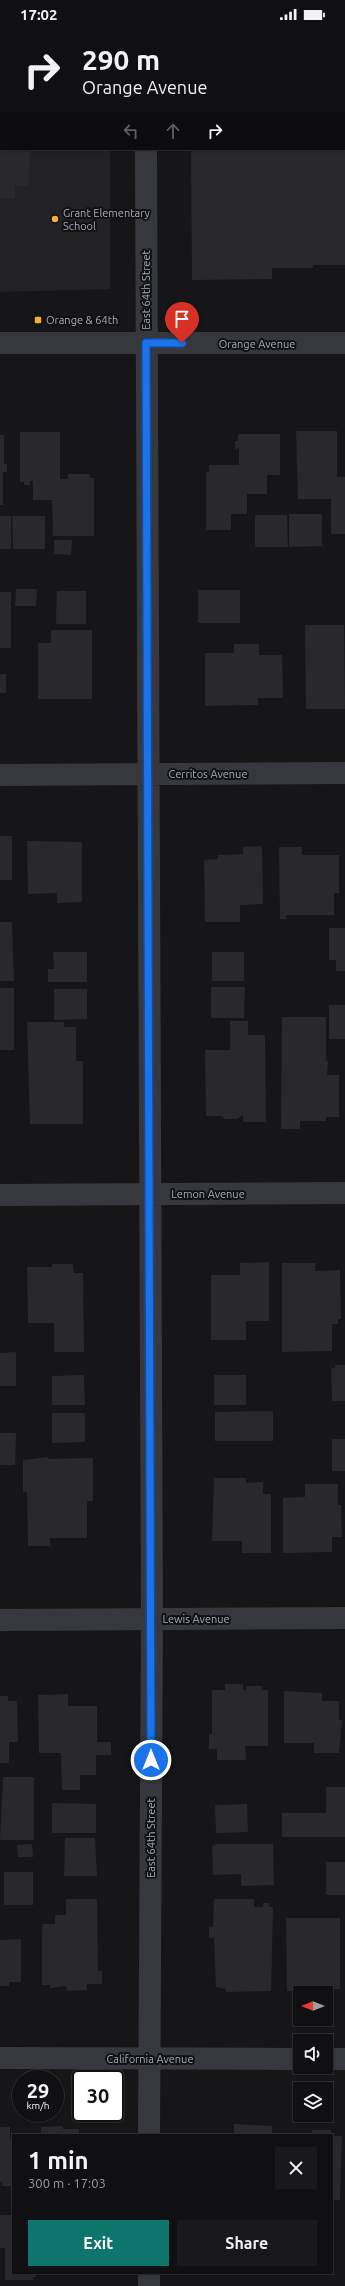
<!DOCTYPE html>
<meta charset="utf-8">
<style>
:root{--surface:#101012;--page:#19191b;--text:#f1f3f6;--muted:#9c9d9f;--line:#303032;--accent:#0f766e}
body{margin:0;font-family:Ubuntu,sans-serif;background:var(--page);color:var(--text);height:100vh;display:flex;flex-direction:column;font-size:15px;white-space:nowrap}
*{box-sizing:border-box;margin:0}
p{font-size:13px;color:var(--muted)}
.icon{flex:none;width:22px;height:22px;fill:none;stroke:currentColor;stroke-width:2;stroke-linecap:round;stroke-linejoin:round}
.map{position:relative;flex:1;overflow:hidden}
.details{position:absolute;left:12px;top:2106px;width:321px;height:140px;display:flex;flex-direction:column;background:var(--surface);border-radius:0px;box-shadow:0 1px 3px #0004,0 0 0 1px var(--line)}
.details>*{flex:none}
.top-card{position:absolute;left:0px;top:0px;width:345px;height:122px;box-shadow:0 1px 3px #0004,0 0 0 1px var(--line);background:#101012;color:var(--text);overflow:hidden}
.needle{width:26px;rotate:270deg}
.buttons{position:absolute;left:293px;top:1958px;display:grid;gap:8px}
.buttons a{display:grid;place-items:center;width:40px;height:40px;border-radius:0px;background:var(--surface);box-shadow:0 1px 3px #0004,0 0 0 1px var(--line);font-size:20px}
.speed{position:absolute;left:12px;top:2042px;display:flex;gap:8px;font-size:20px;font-weight:700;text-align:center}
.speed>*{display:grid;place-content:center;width:52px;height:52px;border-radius:50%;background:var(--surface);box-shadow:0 1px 3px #0004,0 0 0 1px var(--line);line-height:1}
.speed small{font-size:10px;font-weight:400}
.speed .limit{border:2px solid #111;border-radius:6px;background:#fff;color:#111}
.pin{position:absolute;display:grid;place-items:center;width:34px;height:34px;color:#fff;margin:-41px -17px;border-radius:50% 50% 50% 0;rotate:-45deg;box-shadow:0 0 4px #0007}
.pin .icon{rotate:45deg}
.me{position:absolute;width:44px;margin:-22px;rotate:0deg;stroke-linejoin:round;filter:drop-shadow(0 0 3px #0008)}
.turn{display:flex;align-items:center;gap:14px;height:84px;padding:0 16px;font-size:18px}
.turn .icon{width:52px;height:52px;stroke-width:2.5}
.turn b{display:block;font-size:28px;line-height:34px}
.lanes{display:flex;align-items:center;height:38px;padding:0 16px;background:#0003;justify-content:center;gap:20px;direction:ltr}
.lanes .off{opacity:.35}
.round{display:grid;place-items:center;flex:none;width:42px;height:42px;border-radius:0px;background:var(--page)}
.overview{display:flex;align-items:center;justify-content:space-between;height:68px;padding:0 16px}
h1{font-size:24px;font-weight:600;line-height:30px}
.cta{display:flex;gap:8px;margin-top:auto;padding:8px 16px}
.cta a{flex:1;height:46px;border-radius:0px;background:var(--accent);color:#fff;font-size:16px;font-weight:600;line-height:46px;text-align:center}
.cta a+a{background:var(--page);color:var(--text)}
.status{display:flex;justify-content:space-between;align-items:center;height:28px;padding:0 20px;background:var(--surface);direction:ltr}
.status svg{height:11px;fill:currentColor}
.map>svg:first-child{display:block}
.built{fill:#222225}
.building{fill:#29292c}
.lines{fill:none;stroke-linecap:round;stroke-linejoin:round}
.minor{stroke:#37383d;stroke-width:22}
.route-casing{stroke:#114b97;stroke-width:10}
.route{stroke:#1a73e8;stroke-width:7}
.poi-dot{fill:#f2b134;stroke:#111113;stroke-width:1.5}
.labels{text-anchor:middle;stroke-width:4;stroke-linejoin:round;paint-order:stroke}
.poi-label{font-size:11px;fill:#a8adb8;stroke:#111113;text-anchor:start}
.street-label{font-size:11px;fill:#a8adb8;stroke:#111113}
</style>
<div class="status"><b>17:02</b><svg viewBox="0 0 49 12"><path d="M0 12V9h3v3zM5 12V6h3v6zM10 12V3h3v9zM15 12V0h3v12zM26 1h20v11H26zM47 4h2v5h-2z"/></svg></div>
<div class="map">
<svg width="345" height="2258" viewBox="0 0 345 2258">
<rect width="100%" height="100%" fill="#161618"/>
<!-- built -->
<path class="built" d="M0,0H110L1,1V121H110V261L0,264Z"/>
<!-- building -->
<path class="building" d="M0,121H30L29,158H15V170L0,171Z
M191,121H345V237H313V240H272V251L192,252Z
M296,403H337V449H345V506H331V471H298Z
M20,404H60V451H68V446H90V450H94V508H53L52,472H33V453H30V457H24V454H20Z
M238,406H280V447H267V466H247V486H231V502H206V444H209V437H239V420L235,421V413H238Z
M0,407H4V436H7V444H3V477H0Z
M289,486H322V518L289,519Z
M255,487H287L288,519H255Z
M0,488H11V521H0Z
M12,488H45V521H13Z
M54,512H72L71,527L54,526Z
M16,561H37L36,578H15Z
M198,562H240V595H198Z
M57,563H86V596H56Z
M0,564H11V620H0Z
M305,597H344L345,681H306Z
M51,602H92V671H38V615H51Z
M234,616H259V627H282L283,670H258V677L205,678V625H234Z
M0,646H6V665H0Z
M0,808H12V852H0Z
M27,813L82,814V874L57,875V865L28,866Z
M262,818L263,876L240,877V894H205L204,832L218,831V827L243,826V819Z
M279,819H302V827H339V865H334V887H286V891H280Z
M0,894H12L14,953H0Z
M329,900H345V943H336V932H329Z
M53,924H87V954H48V941H54Z
M212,924H244V953H212Z
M211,959H245L244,990H211Z
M0,960H14V1022H0Z
M54,961H87V991L54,992Z
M329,977H345V1011H329Z
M282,989H326V1033H328L327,1047H339V1089H326V1093H300V1101H281Z
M230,993H248V1007H265L266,1094H243V1087L237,1091H225L221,1088H206L205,1022H230Z
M27,994H64V999H76V1033H83V1096H30Z
M269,1234V1293H246V1312H211V1247H240V1235Z
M282,1235H315V1243L340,1242L341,1291H338V1296H332V1323L282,1324Z
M52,1236H73L74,1245H83L84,1324H54V1295H28L27,1239H52Z
M16,1324V1358H0V1325Z
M335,1337H345V1373H332L331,1340H335Z
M84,1347L85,1377H52V1348Z
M214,1347H246V1377H214Z
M273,1383V1413H215V1384Z
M52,1385H85V1414L52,1415Z
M0,1405H16L15,1437H0Z
M332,1411H345V1443H332Z
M48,1429V1431L93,1430V1473H87V1510H50V1518H28L27,1464H23V1432Z
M214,1450H246V1455L263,1454V1466H271V1525H242V1513H212Z
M305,1456H338V1477H341L342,1509H332V1524L283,1525V1470L305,1469Z
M225,1656H243V1662H246V1658H262V1662H268V1718H245L246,1732H217V1721H209V1706H212V1662H225Z
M284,1663L322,1665V1673H339V1692H342L339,1725H314V1715H284Z
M68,1666V1678H97V1714H111V1727H96V1747H80V1762H62L61,1725H39L38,1667Z
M0,1668H8V1673H17L18,1714H9V1735H0Z
M3,1749H34V1812H0Z
M326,1759H345V1809H282V1785H326Z
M52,1775L96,1776V1805H52Z
M247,1776L248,1804L216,1805L215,1777Z
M65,1810H95L97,1848H64Z
M32,1816L33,1829H18L17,1817Z
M216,1816H273L274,1857L241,1858V1846L213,1847L212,1818Z
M326,1834H345V1867H326Z
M4,1844H33V1877H4Z
M66,1871H97L98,1943H102V1956H87V1962L68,1963L66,1958L50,1960V1957H42V1902L43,1896H55V1887H66Z
M214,1871H254V1879H263V1875H269V1879H273L271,1963L226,1964V1961L216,1959L214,1910H209V1899H213Z
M286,1890H340V1961L287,1963Z
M21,1911V1954H9V1958H0V1912Z
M234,2096L272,2098V2107H229V2105H234Z
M63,2098V2101H79V2107H41V2099Z
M0,2099H10V2111H13V2158H2V2154H0Z
M312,2102H331V2107H286V2105H312Z
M332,2108H342L340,2172H332Z
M0,2187H13V2245H36V2249H33V2252H5V2220H0Z
M279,2245H311V2247H279Z"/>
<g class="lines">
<!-- minor -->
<path class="minor" d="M146,0V1
M146,121L152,1591L149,2107
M0,315H345
M0,747L345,745
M0,1167L345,1165
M0,1592L345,1590
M0,2030L300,2031
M326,2031H345
M149,2258V2245"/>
</g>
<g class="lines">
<!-- route casing -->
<g class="route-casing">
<path id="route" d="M151,1732L146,315H182"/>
</g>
<!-- route -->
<use href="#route" class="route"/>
</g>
<!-- markers -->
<g class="poi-dot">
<circle cx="55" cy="191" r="4"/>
<rect x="34" y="288" width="8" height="8" rx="2"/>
</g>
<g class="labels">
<!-- poi labels -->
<g class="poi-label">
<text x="63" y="189">Grant Elementary<tspan x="63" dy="13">School</tspan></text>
<text x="46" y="296">Orange &amp; 64th</text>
</g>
<!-- street labels -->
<g class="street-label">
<text transform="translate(146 262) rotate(-90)" y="4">East 64th Street</text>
<text x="257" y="320">Orange Avenue</text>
<text x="208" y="750">Cerritos Avenue</text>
<text x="208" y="1170">Lemon Avenue</text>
<text x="196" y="1595">Lewis Avenue</text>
<text transform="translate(151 1810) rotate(-90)" y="4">East 64th Street</text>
<text x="150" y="2035">California Avenue</text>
</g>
</g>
</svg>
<div class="buttons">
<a><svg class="needle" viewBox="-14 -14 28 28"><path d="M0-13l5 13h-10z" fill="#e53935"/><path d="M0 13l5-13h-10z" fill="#9c9d9f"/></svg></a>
<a><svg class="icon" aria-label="sound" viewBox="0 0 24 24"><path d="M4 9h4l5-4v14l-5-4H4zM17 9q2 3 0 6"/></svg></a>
<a><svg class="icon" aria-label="layers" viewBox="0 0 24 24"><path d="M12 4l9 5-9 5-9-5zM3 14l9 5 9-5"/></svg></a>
</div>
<div class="speed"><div>29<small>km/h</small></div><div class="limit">30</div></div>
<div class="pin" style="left:182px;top:315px;background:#d93025"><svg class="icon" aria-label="arrive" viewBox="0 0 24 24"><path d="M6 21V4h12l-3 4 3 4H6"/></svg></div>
<svg class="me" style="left:151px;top:1732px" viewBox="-20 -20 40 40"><circle r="17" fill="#1a73e8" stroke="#fff" stroke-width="3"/><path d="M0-11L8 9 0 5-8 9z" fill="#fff"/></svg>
<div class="top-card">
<div class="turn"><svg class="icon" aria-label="right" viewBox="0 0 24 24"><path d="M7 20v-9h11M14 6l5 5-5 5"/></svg><div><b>290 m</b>Orange Avenue</div></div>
<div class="lanes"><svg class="icon off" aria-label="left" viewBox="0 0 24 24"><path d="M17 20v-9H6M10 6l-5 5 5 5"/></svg><svg class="icon off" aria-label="ahead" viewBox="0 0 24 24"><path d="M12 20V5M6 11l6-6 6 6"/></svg><svg class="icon" aria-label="right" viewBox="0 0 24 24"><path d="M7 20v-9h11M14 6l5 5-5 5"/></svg></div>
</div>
<section class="details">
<div class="overview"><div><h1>1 min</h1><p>300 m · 17:03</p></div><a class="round"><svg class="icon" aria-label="close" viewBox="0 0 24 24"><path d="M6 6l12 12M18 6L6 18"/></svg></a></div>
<div class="cta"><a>Exit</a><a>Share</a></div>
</section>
</div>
